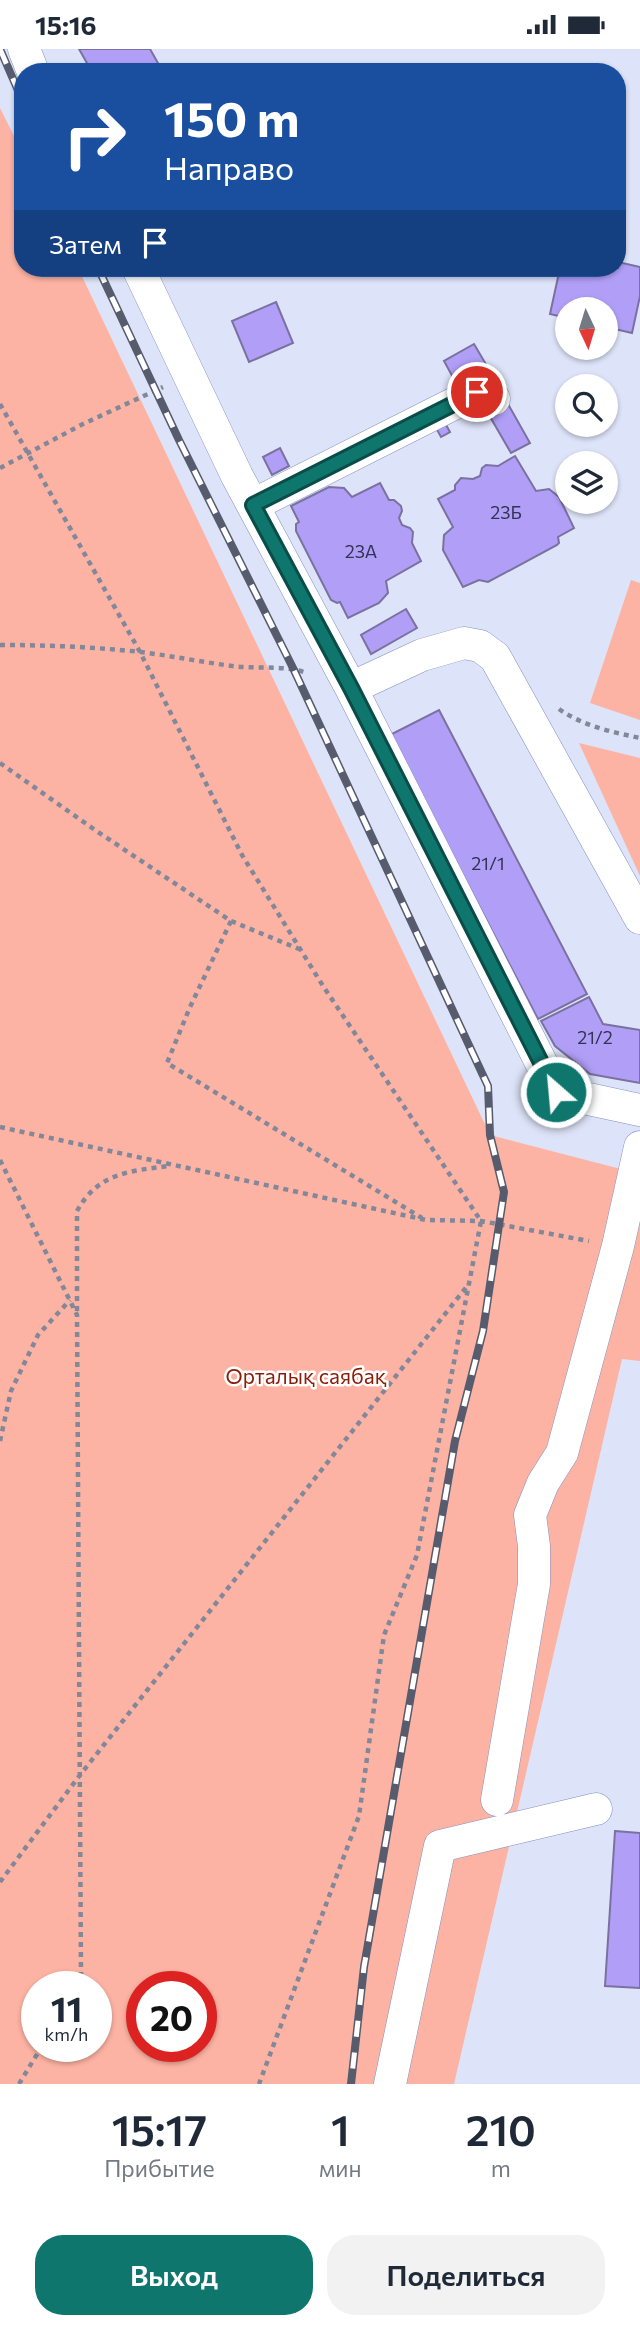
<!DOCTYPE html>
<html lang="ru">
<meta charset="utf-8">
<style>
:root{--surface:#fff;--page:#f2f2f3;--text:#1f2937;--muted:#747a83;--accent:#0f766e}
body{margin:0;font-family:Commissioner,sans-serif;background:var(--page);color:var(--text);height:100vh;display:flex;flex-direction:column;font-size:26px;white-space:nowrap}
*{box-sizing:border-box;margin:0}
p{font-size:23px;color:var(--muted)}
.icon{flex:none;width:38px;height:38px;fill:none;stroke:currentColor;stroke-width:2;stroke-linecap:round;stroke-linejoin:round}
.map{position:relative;height:2035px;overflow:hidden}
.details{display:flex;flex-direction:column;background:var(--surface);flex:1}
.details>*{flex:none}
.hud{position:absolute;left:14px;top:14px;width:612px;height:214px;border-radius:28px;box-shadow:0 2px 5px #0004;background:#1a4fa0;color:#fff;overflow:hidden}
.needle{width:46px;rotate:176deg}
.fabs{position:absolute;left:555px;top:248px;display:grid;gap:14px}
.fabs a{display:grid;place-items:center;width:63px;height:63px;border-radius:50%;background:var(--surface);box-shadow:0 2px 5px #0004;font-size:35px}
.speed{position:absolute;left:21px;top:1922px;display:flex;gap:14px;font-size:35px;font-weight:700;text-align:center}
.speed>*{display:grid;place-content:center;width:91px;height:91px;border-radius:50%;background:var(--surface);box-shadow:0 2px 5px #0004;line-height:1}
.speed small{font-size:18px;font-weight:400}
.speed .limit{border:10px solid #d22;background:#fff;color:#111}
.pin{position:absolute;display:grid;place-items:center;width:60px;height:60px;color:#fff;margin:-30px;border:4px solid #fff;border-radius:50%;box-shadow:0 2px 7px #0007}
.me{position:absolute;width:77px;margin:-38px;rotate:333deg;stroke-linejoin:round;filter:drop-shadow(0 0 5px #0008)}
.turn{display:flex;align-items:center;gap:24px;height:147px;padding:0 35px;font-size:32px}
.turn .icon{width:91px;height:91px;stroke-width:2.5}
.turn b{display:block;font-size:49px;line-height:60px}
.then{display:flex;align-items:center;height:66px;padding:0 35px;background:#0003;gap:14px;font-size:26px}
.eta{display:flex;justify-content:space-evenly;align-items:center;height:119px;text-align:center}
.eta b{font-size:42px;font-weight:600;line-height:49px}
.button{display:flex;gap:14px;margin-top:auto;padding:14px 35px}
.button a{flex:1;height:80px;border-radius:28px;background:var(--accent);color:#fff;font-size:28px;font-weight:600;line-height:80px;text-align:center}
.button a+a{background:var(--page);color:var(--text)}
.status{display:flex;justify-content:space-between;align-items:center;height:49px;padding:0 35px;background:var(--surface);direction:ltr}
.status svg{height:19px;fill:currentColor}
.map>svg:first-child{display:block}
.green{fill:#fdb3a3;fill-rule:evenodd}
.building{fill:#b19ff7;stroke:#7a71a0;stroke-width:2}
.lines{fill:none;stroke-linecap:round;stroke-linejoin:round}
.minor-casing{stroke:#8490c0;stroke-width:33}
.path{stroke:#82879a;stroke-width:4.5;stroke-dasharray:5 5;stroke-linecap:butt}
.minor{stroke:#fff;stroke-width:32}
.rail-casing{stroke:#565b6d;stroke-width:8}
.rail{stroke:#fff;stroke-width:5;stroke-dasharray:16;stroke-linecap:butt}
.route-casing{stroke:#0a4d48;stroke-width:18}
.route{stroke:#0f766e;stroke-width:12}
.labels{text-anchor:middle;stroke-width:5;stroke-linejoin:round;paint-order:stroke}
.number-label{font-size:18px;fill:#343255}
.park-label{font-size:21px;fill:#8b1c05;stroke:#fff}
</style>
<div class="status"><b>15:16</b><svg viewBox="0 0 49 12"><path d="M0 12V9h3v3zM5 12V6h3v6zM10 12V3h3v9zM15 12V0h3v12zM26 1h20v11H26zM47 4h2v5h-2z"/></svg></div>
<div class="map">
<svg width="640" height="2035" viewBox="0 0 640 2035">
<rect width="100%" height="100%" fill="#dde3f8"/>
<!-- green -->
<path class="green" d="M0,59L23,105V219H78L490,1086L640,1125V1312L622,1310L454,2035H0ZM37,1937H96V1997H37ZM142,1937H201V1997H142Z
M631,531L640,534V671L590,654Z
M579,694L640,709V827Z"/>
<!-- building -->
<path class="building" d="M79,0H150L163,23H92Z
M618,213L640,218V247L632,284L606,278V261H567V269L550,265L560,219H618Z
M276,253L293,294L249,313L232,272Z
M474,295L487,317L456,334L444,312Z
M504,348L530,394L511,404L485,359Z
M445,374L450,383L441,388L436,379Z
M280,399L289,417L272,426L263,408Z
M515,407L536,442L549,440L559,448L574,479L558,488L559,494L557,496L488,533L479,531L463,538L443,501L444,486L453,478L438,450L455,441V436L461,429L473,430L480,427L482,419L486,416L498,417Z
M380,434L389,451H394L401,457L402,462L399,469L402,476L410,479L413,483L412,494L421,512L386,532L388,544L379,554L348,569L340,553L337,554L331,551L296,482V475L299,473L291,457L329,438L344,439L352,448Z
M406,560L417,579L371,605L361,586Z
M439,661L587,945L538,970L390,686Z
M589,948L603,975L640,981V1034L590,1025L555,997L541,972Z
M615,1782L640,1784V1939L605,1937Z"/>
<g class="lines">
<!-- minor casing -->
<g class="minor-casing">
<path id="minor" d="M24,0L33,23
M138,219L237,427L351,639L556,1043L640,1061
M253,456L477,343L485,342L494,350
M351,639L422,606L464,594L480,597L495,608L640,869
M497,1751L534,1535V1497L530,1466L543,1434L562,1404L618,1197L640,1098
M390,2035L440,1797L596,1760"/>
</g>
<!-- path -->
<path class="path" d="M0,355L140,603L242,806L323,937L481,1172L417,1506L384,1586L359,1767L259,2035
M0,419L83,375L163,338
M0,596C47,596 94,598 141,603C172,607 202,613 232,617C257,620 285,616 307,624
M559,660C583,677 612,683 640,689
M0,714L95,781L231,872L299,900
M231,872L190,958L167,1014L422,1169
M0,1078L426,1171L481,1172L589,1192
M0,1111L77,1266L81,1925L75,1937
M77,1262V1162C98,1124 129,1122 169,1117
M0,1392L11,1342L38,1286L70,1251
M0,1833L80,1726L468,1236
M19,2035L42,1997"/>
<!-- minor -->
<use href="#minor" class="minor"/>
<!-- rail casing -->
<g class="rail-casing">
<path id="rail" d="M0,0L23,53
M98,219L179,391L293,619L488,1037L490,1086L504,1143L483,1282L455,1392L364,1918L351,2035"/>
</g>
<!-- rail -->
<use href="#rail" class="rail"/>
</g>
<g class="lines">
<!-- route casing -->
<g class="route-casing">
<path id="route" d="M477,343L253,456L351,639L556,1043"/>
</g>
<!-- route -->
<use href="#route" class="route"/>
</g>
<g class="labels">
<!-- number labels -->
<g class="number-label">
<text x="506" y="470">23Б</text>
<text x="361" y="509">23A</text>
<text x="488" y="821">21/1</text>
<text x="595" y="995">21/2</text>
</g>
<!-- park labels -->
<g class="park-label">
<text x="306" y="1335">Орталық саябақ</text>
</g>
</g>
</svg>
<div class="fabs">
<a><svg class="needle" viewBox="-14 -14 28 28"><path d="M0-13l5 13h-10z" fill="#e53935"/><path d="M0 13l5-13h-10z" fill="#747a83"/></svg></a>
<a><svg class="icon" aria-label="search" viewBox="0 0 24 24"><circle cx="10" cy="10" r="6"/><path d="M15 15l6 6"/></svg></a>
<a><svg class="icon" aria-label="layers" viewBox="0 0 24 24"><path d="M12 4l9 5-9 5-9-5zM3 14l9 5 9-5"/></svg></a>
</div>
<div class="speed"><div>11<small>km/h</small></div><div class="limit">20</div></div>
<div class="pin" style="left:477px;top:343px;background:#d93025"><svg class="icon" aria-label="arrive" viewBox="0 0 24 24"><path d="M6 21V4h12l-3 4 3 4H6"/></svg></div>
<svg class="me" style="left:556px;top:1043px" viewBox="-20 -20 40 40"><circle r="17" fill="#0f766e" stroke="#fff" stroke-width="3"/><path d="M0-11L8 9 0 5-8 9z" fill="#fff"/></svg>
<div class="hud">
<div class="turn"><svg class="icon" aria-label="right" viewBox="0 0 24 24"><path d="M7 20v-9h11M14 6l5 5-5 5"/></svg><div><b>150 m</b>Направо</div></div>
<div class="then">Затем<svg class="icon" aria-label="arrive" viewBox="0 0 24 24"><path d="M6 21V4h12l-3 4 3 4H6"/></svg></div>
</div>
</div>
<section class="details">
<div class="eta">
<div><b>15:17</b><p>Прибытие</p></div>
<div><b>1</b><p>мин</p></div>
<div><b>210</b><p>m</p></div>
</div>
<div class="button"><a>Выход</a><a>Поделиться</a></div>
</section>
